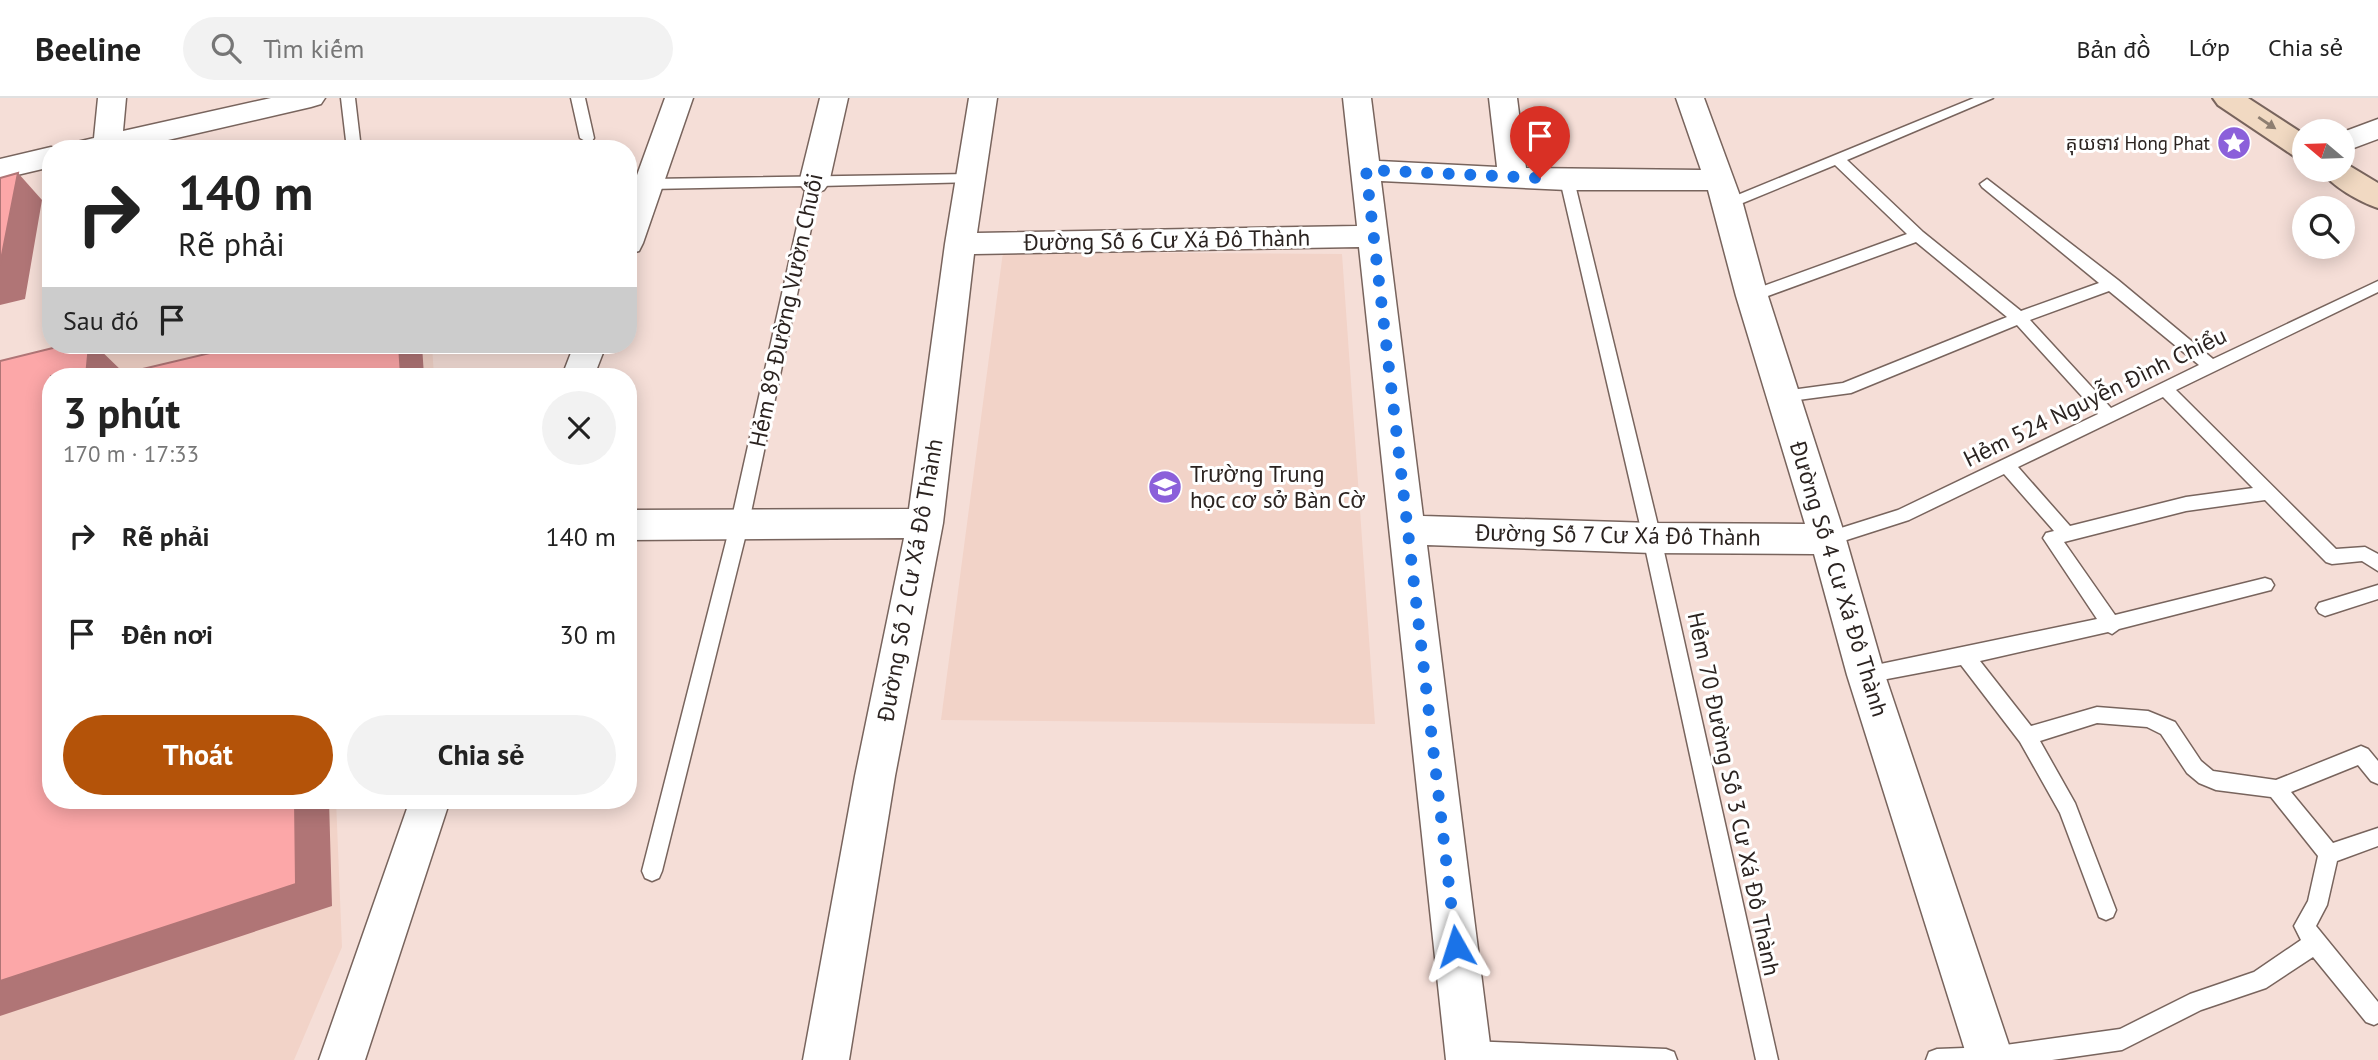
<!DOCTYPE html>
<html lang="vi">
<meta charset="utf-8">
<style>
:root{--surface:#fff;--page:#f2f2f2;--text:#222;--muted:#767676;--line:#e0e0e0;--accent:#b45309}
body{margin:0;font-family:"PT Sans","Noto Sans Khmer",sans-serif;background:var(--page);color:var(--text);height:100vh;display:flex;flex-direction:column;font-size:26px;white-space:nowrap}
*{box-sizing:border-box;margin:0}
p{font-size:23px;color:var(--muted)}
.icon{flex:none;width:38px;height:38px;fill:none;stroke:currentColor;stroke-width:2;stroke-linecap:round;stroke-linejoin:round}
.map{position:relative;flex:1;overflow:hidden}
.drawer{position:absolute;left:42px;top:270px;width:595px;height:441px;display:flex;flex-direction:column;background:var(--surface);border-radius:28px;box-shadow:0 4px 18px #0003}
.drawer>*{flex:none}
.top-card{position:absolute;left:42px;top:42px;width:595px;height:214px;border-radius:28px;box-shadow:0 4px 18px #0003;background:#fff;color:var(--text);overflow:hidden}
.needle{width:46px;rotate:289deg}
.fabs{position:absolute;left:2292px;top:21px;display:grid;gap:14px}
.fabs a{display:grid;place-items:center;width:63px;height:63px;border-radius:50%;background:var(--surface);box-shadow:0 4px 18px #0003;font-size:35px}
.pin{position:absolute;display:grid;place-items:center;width:60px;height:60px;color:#fff;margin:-72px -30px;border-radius:50% 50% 50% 0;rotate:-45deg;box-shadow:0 0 7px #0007}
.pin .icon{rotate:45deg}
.me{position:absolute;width:77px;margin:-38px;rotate:354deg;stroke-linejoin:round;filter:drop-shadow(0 0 5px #0008)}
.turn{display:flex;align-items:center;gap:24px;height:147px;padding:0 21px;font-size:32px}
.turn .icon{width:91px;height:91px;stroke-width:2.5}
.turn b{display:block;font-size:49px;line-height:60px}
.then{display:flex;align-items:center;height:66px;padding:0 21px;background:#0003;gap:14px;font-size:26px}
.round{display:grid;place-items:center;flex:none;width:74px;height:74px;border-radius:37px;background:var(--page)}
.overview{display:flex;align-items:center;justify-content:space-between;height:119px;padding:0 21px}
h1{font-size:42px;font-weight:700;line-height:52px}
.button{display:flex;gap:14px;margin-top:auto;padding:14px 21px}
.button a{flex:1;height:80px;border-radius:42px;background:var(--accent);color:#fff;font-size:28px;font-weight:700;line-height:80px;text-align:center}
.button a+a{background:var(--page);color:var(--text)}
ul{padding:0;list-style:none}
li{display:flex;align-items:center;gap:21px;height:98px;padding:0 21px}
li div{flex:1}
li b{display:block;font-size:26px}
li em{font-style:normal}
header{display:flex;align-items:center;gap:42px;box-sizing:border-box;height:98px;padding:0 35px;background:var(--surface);border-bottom:2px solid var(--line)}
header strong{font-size:33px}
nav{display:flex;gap:38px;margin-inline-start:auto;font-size:24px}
.search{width:490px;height:63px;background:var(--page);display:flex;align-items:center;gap:18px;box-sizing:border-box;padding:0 24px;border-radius:38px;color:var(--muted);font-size:26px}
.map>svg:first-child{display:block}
.built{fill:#f2d3c8}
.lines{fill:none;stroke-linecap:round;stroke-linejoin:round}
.service-casing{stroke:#78645d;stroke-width:3}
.minor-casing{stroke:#78645d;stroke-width:3}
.secondary-casing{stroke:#78645d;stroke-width:4}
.service{fill:#fff;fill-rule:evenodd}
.minor{fill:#fff;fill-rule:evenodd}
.secondary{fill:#f1d9c2;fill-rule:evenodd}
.shaded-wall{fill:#b07576}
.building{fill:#fca7a8;stroke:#b07576;stroke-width:2}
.oneway{fill:#8e7e71}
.route{stroke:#1a73e8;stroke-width:12;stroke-dasharray:0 21.6}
.labels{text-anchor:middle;stroke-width:6;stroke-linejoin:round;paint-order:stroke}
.far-poi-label{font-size:19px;fill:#2b2320;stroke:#fff;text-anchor:end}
.street-label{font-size:23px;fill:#2b2320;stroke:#fff}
.poi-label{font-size:23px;fill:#2b2320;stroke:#fff;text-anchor:start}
</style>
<header>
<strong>Beeline</strong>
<div class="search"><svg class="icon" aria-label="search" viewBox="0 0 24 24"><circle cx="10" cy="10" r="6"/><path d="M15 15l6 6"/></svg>Tìm kiếm</div>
<nav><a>Bản đồ</a><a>Lớp</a><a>Chia sẻ</a></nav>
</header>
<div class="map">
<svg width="2378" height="962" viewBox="0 0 2378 962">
<rect width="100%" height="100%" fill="#f5ded7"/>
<!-- built -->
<path class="built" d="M1003,154L1342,156L1375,626L941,622Z
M121,247H432L434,278H51V702H336L342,849L294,962H0V277Z"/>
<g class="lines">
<!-- service casing -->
<g class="service-casing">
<path id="service" d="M341,0H355L361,51H347Z
M571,0H585L594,40L592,43L587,44L580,40Z
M1974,0H1993L1847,62L1923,134L2021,213L2099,185L1982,89L1980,86L1987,81L2118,182L2213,261L2378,183V194L2176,292L2336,451L2365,449L2378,456V473L2362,463L2332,466L2326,464L2265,402L2186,413L2064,444L2115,517L2265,480L2271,482L2274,487L2271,492L2119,531L2112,536L2108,534L1980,563L2031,628L2097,609L2148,613L2175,624L2201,663L2213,673L2276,682L2361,648L2368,651L2378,663V686L2371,683L2358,667L2291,694L2333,745L2378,730V748L2337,763L2327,807L2316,828L2378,904V925L2374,927L2366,924L2313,859L2266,890L2201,912L2122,952L2052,962H1926L1929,954L1937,951L1991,949L2120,931L2190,896L2254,874L2301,842L2294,828L2308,803L2318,758L2271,699L2216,692L2199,685L2187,675L2161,636L2147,629L2097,625L2040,643L2075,705L2116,812L2113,819L2106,822L2099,819L2060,715L2020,644L1961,567L1866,585L1860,583L1857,577L1860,571L1866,569L2097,521L2043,440L2046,435L2054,433L2004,376L1909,422L1828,448L1822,446L1819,441L1822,436L1898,412L2098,316L2017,227L1851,295L1783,304L1777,302L1775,298L1777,294L1843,285L2007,219L1916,144L1757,202H1747L1744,198L1747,194L1907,136L1835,67L1733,109H1723L1721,106L1723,103ZM2109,193L2199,267L2111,310L2030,222ZM2163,299L2253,390L2186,399L2070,428L2018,369Z
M970,76L975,78V84L820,88L749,424L662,773L659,780L652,783L645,780L642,773L731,424L806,88L650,91L643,86L650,81Z
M1567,77L1574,82L1661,440L1778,962H1756L1643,440L1560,82Z
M2378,487V501L2325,518L2319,515L2316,510L2319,505Z
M1468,943L1666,951L1674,954L1677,962H1461L1457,954L1460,946Z"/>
</g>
<!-- minor casing -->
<g class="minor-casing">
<path id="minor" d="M98,0H126L123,33L271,0H325L321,6L311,9L129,51H73L77,44L94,40Z
M665,0H693L643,145L639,153L628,156V102Z
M820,0H848L829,85L824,92L814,95L804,92L799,85Z
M969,0H997L977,135L1357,128L1343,0H1371L1379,63L1497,69L1489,0H1517L1526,70L1701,72L1676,0H1704L1743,106L1768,198L1846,441L1885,577L2014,962H1968L1847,577L1814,456L1652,455L1427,447L1492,962H1446L1359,149L974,156L943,425L895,678L849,962H803L855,678L904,440L628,442V412L909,411L945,146ZM1381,83L1567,92H1708L1736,198L1805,426L1652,425L1423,418Z
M2378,21V41L2343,54V34Z
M51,49L56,51H51V69L0,81V61Z
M574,247H606L594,278H562Z
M410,702H450L365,962H319Z"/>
</g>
<!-- secondary casing -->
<g class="secondary-casing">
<path id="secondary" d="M2213,0H2248L2305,37V61L2294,58L2218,7Z
M2343,64L2378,85V110C2360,104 2331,88 2321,72H2343Z"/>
</g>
<!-- service -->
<use href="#service" class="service"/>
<!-- minor -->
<use href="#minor" class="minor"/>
<!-- secondary -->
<use href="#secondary" class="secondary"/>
</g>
<!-- shaded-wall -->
<path class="shaded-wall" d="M18,75L42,102L25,201L0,207V167Z
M89,247H95L124,275L123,278H86Z
M399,247H422L424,278H401Z
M295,702H329L332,808L0,918V883Z"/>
<!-- building -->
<path class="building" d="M18,75L0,167V80Z
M65,247H89L86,278H51V702H295L296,786L0,883V263Z
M224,247H399L401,278H113L223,252Z"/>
<!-- one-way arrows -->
<defs><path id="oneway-solid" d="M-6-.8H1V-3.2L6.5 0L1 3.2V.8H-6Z" transform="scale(1.75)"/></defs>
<use class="oneway" href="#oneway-solid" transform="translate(2267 25) rotate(34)"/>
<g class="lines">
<!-- route -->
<path class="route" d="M1456,848L1366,72L1540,80"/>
</g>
<!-- icons -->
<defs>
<g id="sight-disc" transform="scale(1.75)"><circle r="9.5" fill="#8b60da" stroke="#fff"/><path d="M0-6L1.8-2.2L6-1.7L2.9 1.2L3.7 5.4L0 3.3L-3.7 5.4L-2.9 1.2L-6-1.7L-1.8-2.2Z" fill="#fff"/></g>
<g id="school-disc" transform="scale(1.75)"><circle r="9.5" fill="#8b60da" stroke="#fff"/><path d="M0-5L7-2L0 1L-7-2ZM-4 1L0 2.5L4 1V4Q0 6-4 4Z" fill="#fff"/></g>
</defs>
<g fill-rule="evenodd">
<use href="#sight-disc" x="2234" y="45"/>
<use href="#school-disc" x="1165" y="389"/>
</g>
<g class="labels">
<!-- far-poi labels -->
<g class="far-poi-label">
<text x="2210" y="52">គុយទាវ Hong Phat</text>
</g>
<!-- street labels -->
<g class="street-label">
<text transform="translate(1167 142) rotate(-1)" y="8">Đường Số 6 Cư Xá Đô Thành</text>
<text transform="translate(786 212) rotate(-78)" y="8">Hẻm 89 Đường Vườn Chuối</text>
<text transform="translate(2095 299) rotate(-26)" y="8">Hẻm 524 Nguyễn Ðình Chiểu</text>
<text transform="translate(1618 437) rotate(1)" y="8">Đường Số 7 Cư Xá Đô Thành</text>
<text transform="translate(1839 481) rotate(73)" y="8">Ðường Số 4 Cư Xá Đô Thành</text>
<text transform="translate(910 482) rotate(-80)" y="8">Ðường Số 2 Cư Xá Đô Thành</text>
<text transform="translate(1734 696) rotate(78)" y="8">Hẻm 70 Ðường Số 3 Cư Xá Đô Thành</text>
</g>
<!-- poi labels -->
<g class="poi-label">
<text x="1190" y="384">Trường Trung<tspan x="1190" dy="26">học cơ sở Bàn Cờ</tspan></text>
</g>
</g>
</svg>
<div class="fabs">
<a><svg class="needle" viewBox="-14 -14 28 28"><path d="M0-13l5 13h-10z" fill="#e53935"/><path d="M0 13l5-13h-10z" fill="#767676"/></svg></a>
<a><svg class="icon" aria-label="search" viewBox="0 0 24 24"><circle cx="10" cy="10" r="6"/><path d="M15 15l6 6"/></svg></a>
</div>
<div class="pin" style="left:1540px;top:80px;background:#d93025"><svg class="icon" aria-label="arrive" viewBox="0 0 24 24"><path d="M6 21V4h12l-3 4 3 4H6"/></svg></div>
<svg class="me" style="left:1456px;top:848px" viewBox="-20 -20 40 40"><path d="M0-17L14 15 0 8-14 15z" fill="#1a73e8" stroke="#fff" stroke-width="4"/></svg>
<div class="top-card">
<div class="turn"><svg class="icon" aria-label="right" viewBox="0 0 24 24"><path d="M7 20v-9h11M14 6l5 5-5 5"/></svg><div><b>140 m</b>Rẽ phải</div></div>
<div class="then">Sau đó<svg class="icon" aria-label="arrive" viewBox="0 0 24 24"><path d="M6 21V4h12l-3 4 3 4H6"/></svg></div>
</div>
<section class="drawer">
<div class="overview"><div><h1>3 phút</h1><p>170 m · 17:33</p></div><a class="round"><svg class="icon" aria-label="close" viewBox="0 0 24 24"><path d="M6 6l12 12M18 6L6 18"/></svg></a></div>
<ul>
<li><svg class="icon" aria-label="right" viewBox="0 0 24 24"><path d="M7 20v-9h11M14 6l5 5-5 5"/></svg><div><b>Rẽ phải</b></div><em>140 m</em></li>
<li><svg class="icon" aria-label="arrive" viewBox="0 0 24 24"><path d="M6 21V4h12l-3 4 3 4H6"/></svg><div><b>Đến nơi</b></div><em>30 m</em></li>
</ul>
<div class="button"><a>Thoát</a><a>Chia sẻ</a></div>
</section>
</div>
